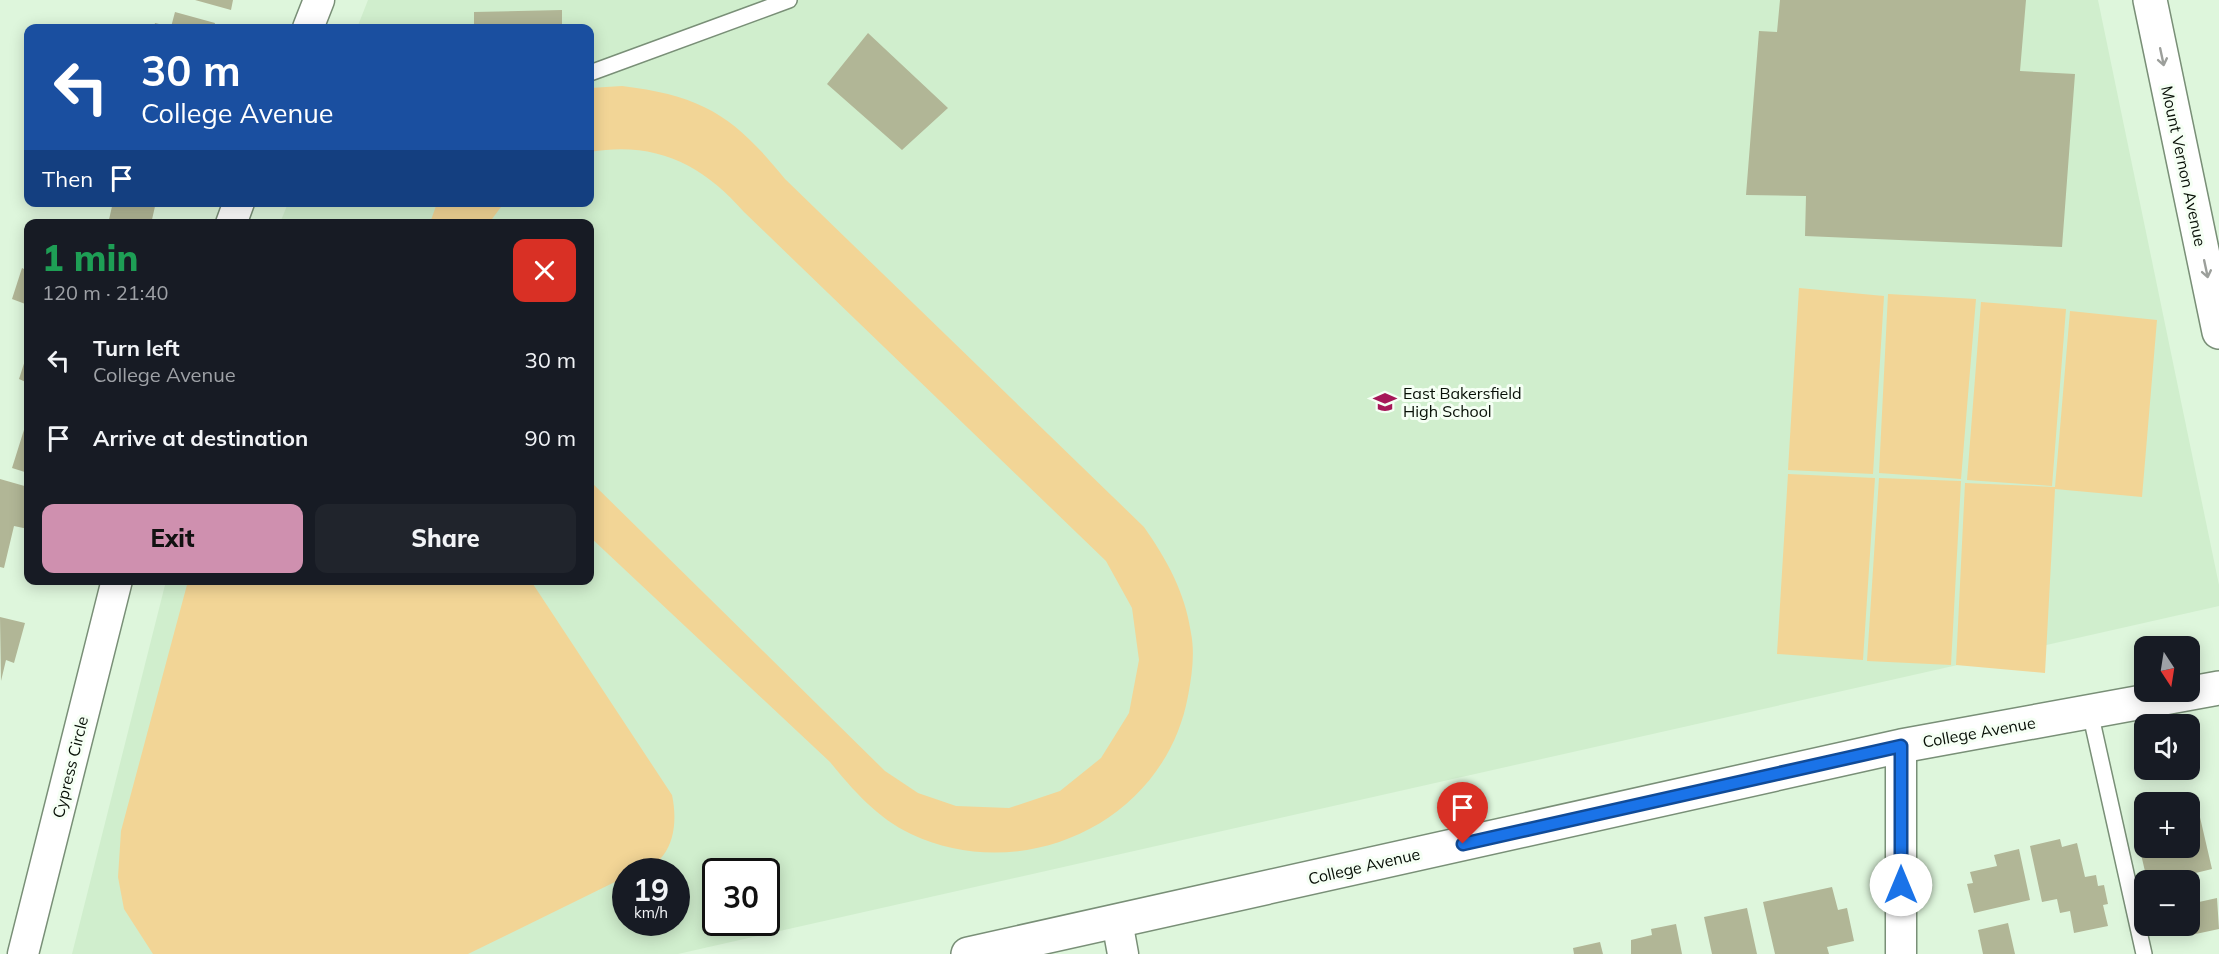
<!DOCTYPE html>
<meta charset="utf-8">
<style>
:root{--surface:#171b24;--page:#20242c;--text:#f1f3f6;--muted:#9ea1a6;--accent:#cf90af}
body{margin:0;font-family:Mulish,sans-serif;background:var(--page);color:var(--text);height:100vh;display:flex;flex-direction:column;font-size:22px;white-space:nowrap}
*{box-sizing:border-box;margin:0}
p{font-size:20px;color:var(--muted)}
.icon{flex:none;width:33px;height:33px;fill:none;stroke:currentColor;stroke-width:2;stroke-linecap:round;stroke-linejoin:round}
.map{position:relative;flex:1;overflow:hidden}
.panel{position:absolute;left:24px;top:219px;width:570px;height:366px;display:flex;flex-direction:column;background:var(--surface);border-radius:12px;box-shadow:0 3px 15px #0003}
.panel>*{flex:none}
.top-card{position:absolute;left:24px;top:24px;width:570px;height:183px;border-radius:12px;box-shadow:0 3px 15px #0003;background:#1a4fa0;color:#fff;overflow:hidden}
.needle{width:39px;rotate:168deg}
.fabs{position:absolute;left:2134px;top:636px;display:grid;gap:12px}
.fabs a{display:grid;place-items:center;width:66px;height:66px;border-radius:12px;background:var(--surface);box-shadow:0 3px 15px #0003;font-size:30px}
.speed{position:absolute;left:612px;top:858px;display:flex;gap:12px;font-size:30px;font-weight:700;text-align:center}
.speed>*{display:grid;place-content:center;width:78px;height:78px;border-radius:50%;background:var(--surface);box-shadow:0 3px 15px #0003;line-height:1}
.speed small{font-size:15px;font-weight:400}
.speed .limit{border:3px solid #111;border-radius:9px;background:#fff;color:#111}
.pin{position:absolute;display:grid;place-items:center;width:51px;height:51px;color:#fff;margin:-62px -26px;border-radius:50% 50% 50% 0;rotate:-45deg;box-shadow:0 0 6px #0007}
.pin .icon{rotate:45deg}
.me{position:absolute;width:66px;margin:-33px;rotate:0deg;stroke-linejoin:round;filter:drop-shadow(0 0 4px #0008)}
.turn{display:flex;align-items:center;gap:21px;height:126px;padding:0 18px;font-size:27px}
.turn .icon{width:78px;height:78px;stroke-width:2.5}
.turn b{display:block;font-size:42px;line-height:51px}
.then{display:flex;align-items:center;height:57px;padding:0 18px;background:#0003;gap:12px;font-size:22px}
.round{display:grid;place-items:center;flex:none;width:63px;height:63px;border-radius:12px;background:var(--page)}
.summary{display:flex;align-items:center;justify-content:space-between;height:102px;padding:0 18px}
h1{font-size:36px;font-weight:800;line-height:45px;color:#1e9e55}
.action{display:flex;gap:12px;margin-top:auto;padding:12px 18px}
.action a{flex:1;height:69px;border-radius:12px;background:var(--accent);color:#111;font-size:24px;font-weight:800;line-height:69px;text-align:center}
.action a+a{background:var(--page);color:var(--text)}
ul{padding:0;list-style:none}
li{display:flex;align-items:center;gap:18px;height:78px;padding:0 18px}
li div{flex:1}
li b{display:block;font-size:22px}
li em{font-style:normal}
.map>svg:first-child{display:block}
.built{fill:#d0eecd;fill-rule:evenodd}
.green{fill:#f2d596}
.building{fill:#b1b696}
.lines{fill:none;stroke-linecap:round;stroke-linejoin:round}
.service-casing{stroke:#798f77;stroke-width:18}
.minor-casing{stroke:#798f77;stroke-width:33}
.tertiary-casing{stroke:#798f77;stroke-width:36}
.secondary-casing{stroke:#798f77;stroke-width:36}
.service{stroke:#fff;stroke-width:15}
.minor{stroke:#fff;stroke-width:30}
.tertiary{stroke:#fff;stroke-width:33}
.secondary{stroke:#fff;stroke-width:33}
.oneway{stroke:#9c9f9b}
.route-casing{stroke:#114b97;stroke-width:15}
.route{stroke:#1a73e8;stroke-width:10}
.labels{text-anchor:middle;stroke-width:6;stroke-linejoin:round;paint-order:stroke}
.street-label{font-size:16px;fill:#070f06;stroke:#f5fff4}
.poi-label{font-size:16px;fill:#070f06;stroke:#f5fff4;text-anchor:start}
</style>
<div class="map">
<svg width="2219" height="954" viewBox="0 0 2219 954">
<rect width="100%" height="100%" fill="#def6dc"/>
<!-- built -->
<path class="built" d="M368,0H2098L2219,585V606L678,954H72L166,581L590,580V224L280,223L288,203L590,202V28H357ZM626,872H676V922H626ZM716,872H766V922H716Z"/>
<!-- green -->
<path class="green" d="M622,86C703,96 734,116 785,179L1144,527C1167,560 1185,592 1191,633C1195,653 1192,675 1188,696C1165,822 1024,887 911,834C877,818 853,790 830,762L590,537V481L885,771L918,793L956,806L1009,808L1060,791L1101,758L1129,713L1139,660L1132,608L1106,561L744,212C702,164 655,141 590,152V88Z
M437,203V202L504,203L489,223H430Z
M1799,288L1884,296L1873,474L1788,470Z
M1888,294L1976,299L1961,479L1879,473Z
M1981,302L2066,309L2052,486L1967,480Z
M2070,311L2157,320L2142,497L2055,489L2045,673L1956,665L1965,483L2055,487Z
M1788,474L1875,478L1863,660L1777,654Z
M1879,478L1961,481L1951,665L1867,661Z
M188,581H531L672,795C680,832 669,872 626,872L625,877L468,954H153L124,909L118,877L121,831Z"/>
<!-- building -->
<path class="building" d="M195,0H233L231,10Z
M1780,0H2026L2020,71L2075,74L2062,247L1805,236L1806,196L1746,195L1759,31L1777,32Z
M562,10V28H474V12Z
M175,12L215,23L214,28H154L155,23L171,27Z
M868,33L948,108L902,150L827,84Z
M113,202H156L151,224H108Z
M22,268L28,271V305L12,299Z
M28,351V383L19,379Z
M28,417V473L12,468Z
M0,479L28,487V529L14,526L4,568L0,567Z
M0,617L25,623L14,663L6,660L1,681Z
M2199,813L2212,869L2175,878L2176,880H2147L2137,837L2145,835V848H2190V815Z
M2060,839L2062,847L2077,843L2085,877L2096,875L2098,886L2104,885L2108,904L2103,905L2108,926L2074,933L2070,911L2060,913L2057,899L2042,902L2030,846Z
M2019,849L2030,900L1974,913L1967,884L1973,883L1970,872L1997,866L1994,855Z
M1832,887L1838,910L1847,908L1854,941L1827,947L1829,954H1775L1763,902Z
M2217,898L2219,929L2191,935L2190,904Z
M1747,908L1757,954H1712L1704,917Z
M2008,923L2015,954H1983L1978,930Z
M1676,924L1682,954H1631V940L1652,935L1651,929Z
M1600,942L1603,954H1574L1573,948Z"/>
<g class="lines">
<!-- service casing -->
<g class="service-casing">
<path id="service" d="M590,73L789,0
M2090,712L2144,954"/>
</g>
<!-- minor casing -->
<g class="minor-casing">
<path id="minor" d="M308,28L319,0
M231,224L239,202
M1117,921L1123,954
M23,954L117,580
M1901,954V746"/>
</g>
<!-- tertiary casing -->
<g class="tertiary-casing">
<path id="tertiary" d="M968,954L1901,746L2219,688"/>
</g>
<!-- secondary casing -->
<g class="secondary-casing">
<path id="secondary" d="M2150,0L2219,332"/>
</g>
<!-- service -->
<use href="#service" class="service"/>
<!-- minor -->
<use href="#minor" class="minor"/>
<!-- tertiary -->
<use href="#tertiary" class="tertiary"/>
<!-- secondary -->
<use href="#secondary" class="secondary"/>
</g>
<!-- one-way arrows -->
<defs><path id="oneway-shaft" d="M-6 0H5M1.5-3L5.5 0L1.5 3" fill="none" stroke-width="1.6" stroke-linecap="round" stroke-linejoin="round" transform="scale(1.5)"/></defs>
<g class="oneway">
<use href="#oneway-shaft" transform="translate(2162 57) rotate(78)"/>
<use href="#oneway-shaft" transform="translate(2206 269) rotate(78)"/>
</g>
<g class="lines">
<!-- route casing -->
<g class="route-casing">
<path id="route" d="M1463,844L1901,746V885"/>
</g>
<!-- route -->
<use href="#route" class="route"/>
</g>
<!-- icons -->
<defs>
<g id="school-bare" transform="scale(1.8)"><path d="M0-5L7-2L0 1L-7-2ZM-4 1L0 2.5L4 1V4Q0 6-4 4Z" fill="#a61758" stroke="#f5fff4" stroke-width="2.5" paint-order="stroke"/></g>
</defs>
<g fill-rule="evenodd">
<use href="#school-bare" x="1385" y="402"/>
</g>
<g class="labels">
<!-- street labels -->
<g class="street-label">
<text transform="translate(2184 166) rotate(78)" y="6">Mount Vernon Avenue</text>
<text transform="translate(1979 732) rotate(-10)" y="6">College Avenue</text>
<text transform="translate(70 767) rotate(-76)" y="6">Cypress Circle</text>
<text transform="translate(1364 866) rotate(-13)" y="6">College Avenue</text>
</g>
<!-- poi labels -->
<g class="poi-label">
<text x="1403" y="399">East Bakersfield<tspan x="1403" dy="18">High School</tspan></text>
</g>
</g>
</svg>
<div class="fabs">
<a><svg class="needle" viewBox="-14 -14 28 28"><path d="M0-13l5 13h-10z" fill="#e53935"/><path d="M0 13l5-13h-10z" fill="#9ea1a6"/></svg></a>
<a><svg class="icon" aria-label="sound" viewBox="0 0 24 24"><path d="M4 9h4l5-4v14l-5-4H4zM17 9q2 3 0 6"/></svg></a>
<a>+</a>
<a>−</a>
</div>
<div class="speed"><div>19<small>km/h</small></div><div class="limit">30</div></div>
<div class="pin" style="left:1463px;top:844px;background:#d93025"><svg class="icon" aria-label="arrive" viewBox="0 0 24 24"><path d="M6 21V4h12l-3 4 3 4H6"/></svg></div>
<svg class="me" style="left:1901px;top:885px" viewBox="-20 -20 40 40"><circle r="19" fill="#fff"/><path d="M0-13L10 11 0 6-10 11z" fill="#1a73e8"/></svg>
<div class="top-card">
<div class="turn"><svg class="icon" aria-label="left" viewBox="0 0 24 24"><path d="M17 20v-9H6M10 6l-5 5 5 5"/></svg><div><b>30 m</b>College Avenue</div></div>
<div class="then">Then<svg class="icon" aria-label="arrive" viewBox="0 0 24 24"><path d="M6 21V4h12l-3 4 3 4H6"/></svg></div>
</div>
<section class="panel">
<div class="summary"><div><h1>1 min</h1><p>120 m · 21:40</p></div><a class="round" style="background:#d93025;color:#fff"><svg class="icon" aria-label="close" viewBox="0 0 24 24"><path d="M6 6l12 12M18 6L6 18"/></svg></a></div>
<ul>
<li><svg class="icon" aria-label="left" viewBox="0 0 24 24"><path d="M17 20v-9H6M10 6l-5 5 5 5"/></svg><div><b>Turn left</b><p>College Avenue</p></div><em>30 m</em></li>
<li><svg class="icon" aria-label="arrive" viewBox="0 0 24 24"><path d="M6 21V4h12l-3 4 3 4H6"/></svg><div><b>Arrive at destination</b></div><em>90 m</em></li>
</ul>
<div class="action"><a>Exit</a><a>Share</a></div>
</section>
</div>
